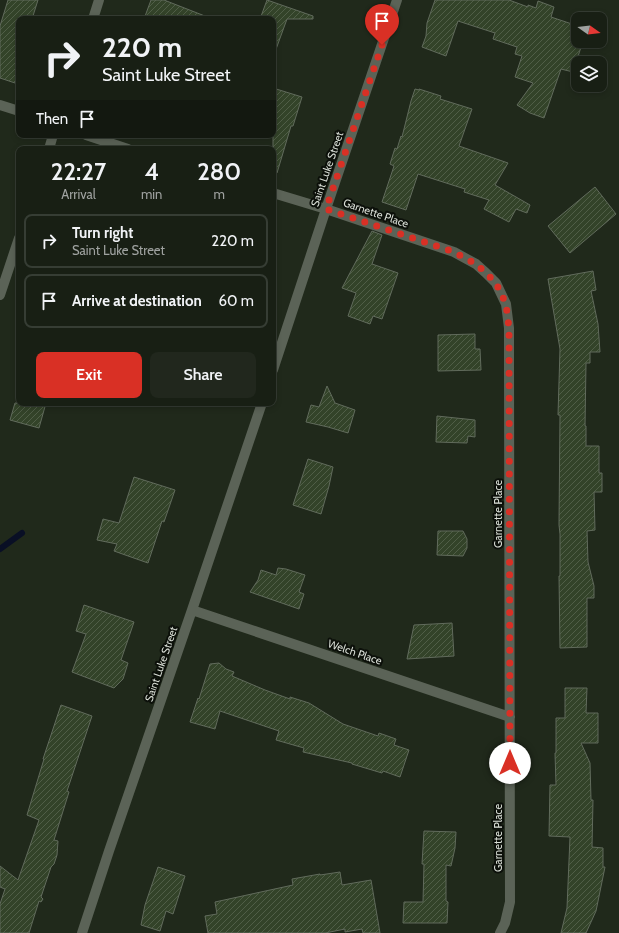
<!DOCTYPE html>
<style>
:root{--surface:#181f14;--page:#21271d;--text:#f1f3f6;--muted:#9fa2a0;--line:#363d34;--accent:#d93025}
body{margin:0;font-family:Cabin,sans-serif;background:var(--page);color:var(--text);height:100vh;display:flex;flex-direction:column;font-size:15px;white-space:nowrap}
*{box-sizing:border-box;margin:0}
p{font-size:13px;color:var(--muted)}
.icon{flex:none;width:22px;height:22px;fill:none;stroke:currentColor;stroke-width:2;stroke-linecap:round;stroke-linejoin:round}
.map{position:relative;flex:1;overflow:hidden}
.drawer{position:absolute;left:16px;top:146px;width:260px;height:260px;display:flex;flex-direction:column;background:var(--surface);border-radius:8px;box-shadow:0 2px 6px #0003,0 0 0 1px var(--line)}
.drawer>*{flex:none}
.banner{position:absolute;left:16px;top:16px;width:260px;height:122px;border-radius:8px;box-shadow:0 2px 6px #0003,0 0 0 1px var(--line);background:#181f14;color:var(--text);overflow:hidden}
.needle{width:26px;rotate:104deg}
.tools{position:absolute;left:571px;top:12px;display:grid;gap:8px}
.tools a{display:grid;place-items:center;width:36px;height:36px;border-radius:8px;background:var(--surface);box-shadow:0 2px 6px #0003,0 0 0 1px var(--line);font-size:20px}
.pin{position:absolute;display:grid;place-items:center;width:34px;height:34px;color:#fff;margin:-41px -17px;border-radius:50% 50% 50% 0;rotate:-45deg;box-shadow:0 0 4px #0007}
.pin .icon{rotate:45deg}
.me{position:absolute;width:44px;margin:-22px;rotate:0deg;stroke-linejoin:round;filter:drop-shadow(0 0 3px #0008)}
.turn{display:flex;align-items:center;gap:14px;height:84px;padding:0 20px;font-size:18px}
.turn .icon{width:52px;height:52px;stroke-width:2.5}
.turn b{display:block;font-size:28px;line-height:34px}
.then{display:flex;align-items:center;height:38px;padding:0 20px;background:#0003;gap:8px;font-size:15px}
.eta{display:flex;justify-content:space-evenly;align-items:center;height:68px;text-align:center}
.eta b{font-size:24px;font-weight:600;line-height:28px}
.button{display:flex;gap:8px;margin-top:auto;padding:8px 20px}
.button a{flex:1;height:46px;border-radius:8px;background:var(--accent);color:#fff;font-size:16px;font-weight:600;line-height:46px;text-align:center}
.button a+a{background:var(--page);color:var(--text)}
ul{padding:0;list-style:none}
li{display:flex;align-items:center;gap:12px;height:54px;margin:0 8px 6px;padding:0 12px;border:2px solid var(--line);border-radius:8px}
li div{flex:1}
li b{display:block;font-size:15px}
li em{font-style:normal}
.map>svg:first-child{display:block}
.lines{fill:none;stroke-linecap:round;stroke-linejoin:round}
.stream{stroke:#090f25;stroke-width:6}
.building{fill:url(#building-hatch);stroke:#616b5c}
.minor{stroke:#5b6357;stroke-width:10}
.route{stroke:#d93025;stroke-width:7;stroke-dasharray:0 12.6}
.labels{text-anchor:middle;stroke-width:4;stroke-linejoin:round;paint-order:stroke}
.street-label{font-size:11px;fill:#dadfd7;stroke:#0c100a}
</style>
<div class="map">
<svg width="619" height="933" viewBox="0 0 619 933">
<defs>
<pattern id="building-hatch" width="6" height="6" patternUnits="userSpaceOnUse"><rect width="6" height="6" fill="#334329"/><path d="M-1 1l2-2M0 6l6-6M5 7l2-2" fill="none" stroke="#505e47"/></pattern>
</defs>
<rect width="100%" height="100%" fill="#20291b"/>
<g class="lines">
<!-- stream -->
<path class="stream" d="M0,549L22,533"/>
</g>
<!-- building -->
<path class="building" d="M8,0H38L32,19H19V73L15,83L0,78V26Z
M151,0H164L210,18V19H144Z
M267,0L313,16V19H287L275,52H273V19H260Z
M435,0H509L528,7V5L536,8L538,1L554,7L551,17L578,26V41H583L573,72L561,69L544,118L530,113L517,105L533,83L515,77L522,56L515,54L517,47L493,39L495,33L458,21L446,56L422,47L426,36L427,23Z
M273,88L302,97L293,126H291L277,173L273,172Z
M415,89L419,90V89L441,96L440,99L472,109L459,146L508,163L495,185L530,205L527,213L516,209L509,222L484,209L489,200L464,192L465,189L418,174L406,210L382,202L394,166L390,164L395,148L397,149L401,136L402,137L411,101Z
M595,187L616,214L570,253L548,226Z
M372,231L382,235L372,264L398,273L382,319L373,316L370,324L348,316L356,293L342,288Z
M593,271L596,290L591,291L598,324L600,352H590V363H586L585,426H586V446H599V473H602V492H594L595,530L587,531L588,562L594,586V598H587V647L560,648L559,576H560V534L559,525L560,415H558L560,349L548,279Z
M475,334V349H480L481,370L438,371V335Z
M327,386L335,403L355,410L348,433L328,427L306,422L311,405L319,407Z
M15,403H46L39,428L10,420Z
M437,416L475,420V437L468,436L467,443L436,442Z
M308,459L333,467L329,486L321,514L293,505Z
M134,477L175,490L164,522L162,521L148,563L114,551L117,544L97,540L103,519L119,523Z
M438,531H463L467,539V548L463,556L437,555Z
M278,568L286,569L305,575L299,592L304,594L299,609L250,592L258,580L261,570L276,575Z
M84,605L134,622L121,660L128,663L123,679L114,688L72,672L86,634L76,631Z
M452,623L454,656L407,659L414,625Z
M219,663L226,669L234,672L232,676L265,690L290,699V697L309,703L343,724L378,736L379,733L396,739L394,745L409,750L400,777L383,771L382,773L352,764V763L303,752L304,748L276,740L279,731L220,711L215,729L190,722L198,698L199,699L210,664Z
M565,688H587L586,713H598V743H581L590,763L591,800H593L592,847L603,848V867H605L596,911L586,933H561L567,908L570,837L549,836L550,785H556L555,753H556V718H565Z
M61,705L92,716L67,791L69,792L54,840L58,841L57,855L54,864L51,867L41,897L43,899L41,902L39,901L29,933H0V904L5,889L0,887V866L18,880L39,820L27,815L44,759H43Z
M424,831L456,832L455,848L451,866L446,865V901L448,902L447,923H403L404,902H423L424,864H422Z
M158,867L185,876L173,914L166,911L160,931L141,925L145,905Z
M340,872L342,885L371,880L380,933H363L362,929L345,932V929L325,933H208L205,916L217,914L215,902L293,885L292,879L320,874V875Z"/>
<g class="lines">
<!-- minor -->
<path class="minor" d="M93,19L99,0
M0,105L19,111
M86,135L128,149
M49,149L53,135
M273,193L326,209L454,252L476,264L486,273L496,283L506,304L509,328V363L510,902L505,923L500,933
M0,295L19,238
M273,370L326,209L397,0
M192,610L510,717
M82,933L109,851L192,610L262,403"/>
</g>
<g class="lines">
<!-- route -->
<path class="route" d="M382,45L326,209L454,252L476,264L486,273L496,283L506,304L509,328L510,763"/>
</g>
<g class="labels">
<!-- street labels -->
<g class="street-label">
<text transform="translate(327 169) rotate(-71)" y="4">Saint Luke Street</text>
<text transform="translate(376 213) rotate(19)" y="4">Garnette Place</text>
<text transform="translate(498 514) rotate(-90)" y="4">Garnette Place</text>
<text transform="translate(355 652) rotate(19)" y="4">Welch Place</text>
<text transform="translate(161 664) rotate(-71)" y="4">Saint Luke Street</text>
<text transform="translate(498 838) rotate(-90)" y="4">Garnette Place</text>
</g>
</g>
</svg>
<div class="tools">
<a><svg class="needle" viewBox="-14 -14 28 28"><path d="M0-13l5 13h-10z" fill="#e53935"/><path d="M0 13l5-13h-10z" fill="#9fa2a0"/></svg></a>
<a><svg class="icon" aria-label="layers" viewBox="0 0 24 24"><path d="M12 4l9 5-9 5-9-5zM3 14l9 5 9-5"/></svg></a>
</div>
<div class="pin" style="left:382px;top:45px;background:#d93025"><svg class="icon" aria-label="arrive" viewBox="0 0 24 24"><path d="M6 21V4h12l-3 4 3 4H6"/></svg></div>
<svg class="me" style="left:510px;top:763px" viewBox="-20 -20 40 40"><circle r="19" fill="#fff"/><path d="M0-13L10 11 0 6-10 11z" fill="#d93025"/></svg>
<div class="banner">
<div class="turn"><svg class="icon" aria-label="right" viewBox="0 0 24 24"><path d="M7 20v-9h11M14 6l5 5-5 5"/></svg><div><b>220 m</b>Saint Luke Street</div></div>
<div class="then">Then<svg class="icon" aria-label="arrive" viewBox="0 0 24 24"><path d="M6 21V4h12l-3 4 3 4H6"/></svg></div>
</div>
<section class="drawer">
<div class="eta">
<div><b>22:27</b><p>Arrival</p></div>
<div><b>4</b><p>min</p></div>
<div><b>280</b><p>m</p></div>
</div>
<ul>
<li><svg class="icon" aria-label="right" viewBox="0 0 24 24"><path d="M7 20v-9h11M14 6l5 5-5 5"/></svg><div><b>Turn right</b><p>Saint Luke Street</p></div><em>220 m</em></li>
<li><svg class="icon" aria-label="arrive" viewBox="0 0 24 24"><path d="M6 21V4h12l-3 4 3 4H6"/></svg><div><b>Arrive at destination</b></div><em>60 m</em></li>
</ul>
<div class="button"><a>Exit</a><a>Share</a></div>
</section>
</div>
